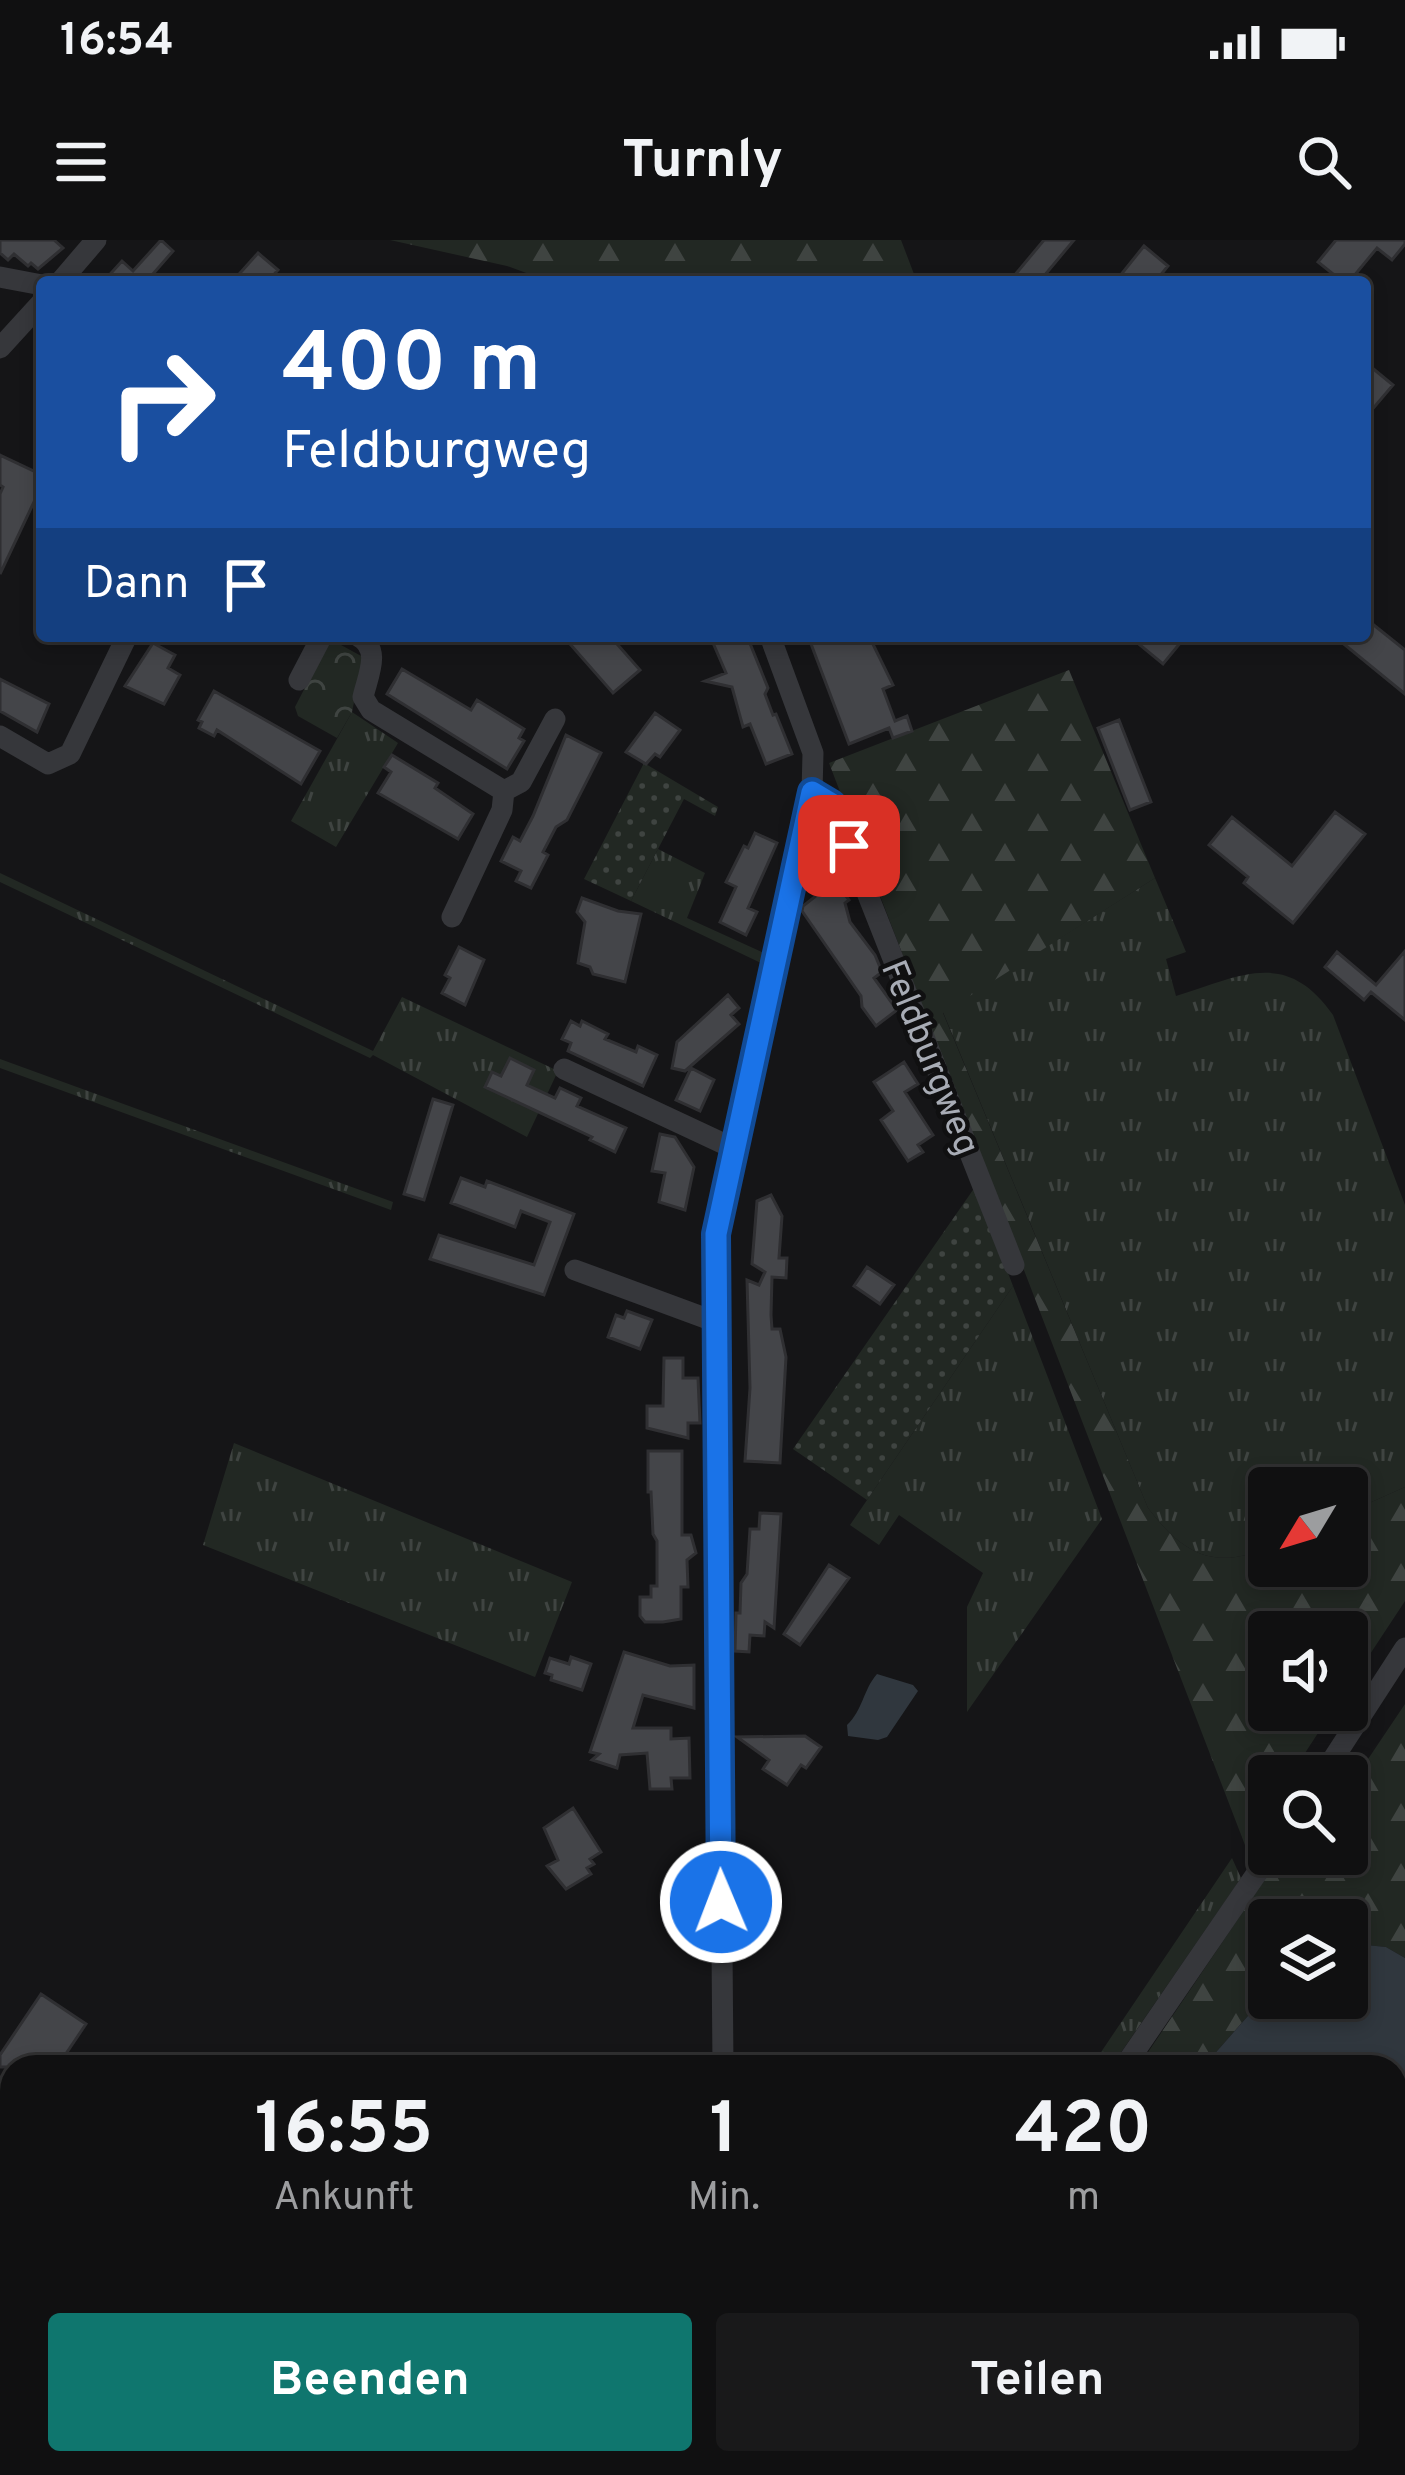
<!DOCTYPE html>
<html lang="de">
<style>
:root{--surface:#101011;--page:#19191a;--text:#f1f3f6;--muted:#9c9d9f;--line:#303031;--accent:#0f766e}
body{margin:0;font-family:Overpass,sans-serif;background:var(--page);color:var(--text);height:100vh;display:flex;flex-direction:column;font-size:45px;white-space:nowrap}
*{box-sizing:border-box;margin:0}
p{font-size:39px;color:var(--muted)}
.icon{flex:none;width:66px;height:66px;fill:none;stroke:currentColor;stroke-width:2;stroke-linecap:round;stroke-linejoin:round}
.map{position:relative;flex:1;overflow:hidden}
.sheet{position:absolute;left:0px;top:1815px;width:1407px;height:420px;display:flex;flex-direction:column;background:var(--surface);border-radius:36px 36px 0 0;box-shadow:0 6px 18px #0003,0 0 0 3px var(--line)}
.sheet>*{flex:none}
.top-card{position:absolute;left:36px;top:36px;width:1335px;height:366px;border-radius:12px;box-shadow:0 6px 18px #0003,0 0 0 3px var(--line);background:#1a4fa0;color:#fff;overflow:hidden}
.needle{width:78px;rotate:232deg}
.tools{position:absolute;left:1248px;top:1227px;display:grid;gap:24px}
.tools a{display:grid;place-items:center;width:120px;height:120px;border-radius:12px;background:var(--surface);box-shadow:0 6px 18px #0003,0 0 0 3px var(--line);font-size:60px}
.pin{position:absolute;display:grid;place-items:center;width:102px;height:102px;color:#fff;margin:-51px;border-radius:24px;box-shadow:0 6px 18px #0006}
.me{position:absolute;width:132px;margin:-66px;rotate:359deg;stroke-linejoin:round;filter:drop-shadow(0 0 9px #0008)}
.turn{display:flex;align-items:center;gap:42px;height:252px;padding:0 48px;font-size:54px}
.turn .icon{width:156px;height:156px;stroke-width:2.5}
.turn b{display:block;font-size:84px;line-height:102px}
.then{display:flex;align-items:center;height:114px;padding:0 48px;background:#0003;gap:24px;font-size:45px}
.eta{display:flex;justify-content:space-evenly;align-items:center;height:204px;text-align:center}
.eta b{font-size:72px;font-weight:700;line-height:84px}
.primary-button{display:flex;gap:24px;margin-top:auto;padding:24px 48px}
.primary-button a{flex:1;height:138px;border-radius:12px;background:var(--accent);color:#fff;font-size:48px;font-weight:700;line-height:138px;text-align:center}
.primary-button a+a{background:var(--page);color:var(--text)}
.status{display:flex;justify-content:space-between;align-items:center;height:84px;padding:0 60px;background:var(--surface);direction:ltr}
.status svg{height:33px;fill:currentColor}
header{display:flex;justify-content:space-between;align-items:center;height:156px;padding:0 48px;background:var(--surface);font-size:54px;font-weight:700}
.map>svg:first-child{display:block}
.grass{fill:url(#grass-tufts)}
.forest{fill:url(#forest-firs)}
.park{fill:url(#park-crowns)}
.garden{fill:url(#garden-dots)}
.water{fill:#30373e}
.building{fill:#444549;stroke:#2f2f32;stroke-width:3}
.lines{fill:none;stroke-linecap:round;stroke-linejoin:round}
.minor{stroke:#36373b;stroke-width:21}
.route-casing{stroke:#114b97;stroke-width:30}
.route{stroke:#1a73e8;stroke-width:21}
.labels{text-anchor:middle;stroke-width:9;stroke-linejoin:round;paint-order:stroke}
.street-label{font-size:36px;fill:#a8acb5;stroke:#101011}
</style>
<div class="status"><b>16:54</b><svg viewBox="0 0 49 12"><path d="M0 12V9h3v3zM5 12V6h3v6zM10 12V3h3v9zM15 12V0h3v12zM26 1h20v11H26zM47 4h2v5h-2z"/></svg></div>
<header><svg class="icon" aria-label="menu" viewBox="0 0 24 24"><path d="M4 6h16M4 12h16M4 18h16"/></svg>Turnly<svg class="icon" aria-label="search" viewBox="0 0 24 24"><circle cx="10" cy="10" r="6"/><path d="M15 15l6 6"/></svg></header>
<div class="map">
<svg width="1405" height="2235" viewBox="0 0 1405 2235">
<defs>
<pattern id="grass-tufts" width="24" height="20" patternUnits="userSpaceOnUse" patternTransform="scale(3)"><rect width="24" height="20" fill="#222823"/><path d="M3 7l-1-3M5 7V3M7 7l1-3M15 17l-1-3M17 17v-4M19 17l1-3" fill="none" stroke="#3f4441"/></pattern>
<pattern id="forest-firs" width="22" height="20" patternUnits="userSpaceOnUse" patternTransform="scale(3)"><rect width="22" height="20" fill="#222823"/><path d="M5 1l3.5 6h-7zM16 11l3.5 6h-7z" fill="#3f4441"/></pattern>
<pattern id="park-crowns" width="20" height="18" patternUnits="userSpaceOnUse" patternTransform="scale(3)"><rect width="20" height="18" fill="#222823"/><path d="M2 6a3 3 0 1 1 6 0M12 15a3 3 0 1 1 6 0" fill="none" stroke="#3f4441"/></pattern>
<pattern id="garden-dots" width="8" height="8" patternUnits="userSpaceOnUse" patternTransform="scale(3)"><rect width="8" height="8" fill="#222823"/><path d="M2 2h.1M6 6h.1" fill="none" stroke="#3f4441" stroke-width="1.8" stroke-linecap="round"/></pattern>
</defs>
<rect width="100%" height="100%" fill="#151517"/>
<!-- grass -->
<path class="grass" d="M352,472L398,503L336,607L291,581Z
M658,609L705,633L687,678L764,713L761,723L631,661Z
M0,633L373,811L402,757L558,831L527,897L373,815L370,818L0,642Z
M1155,638L1186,712L1166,719L1176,756C1241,736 1286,708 1333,775L1405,965V1247L1347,1273V1248H1269V1307C1214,1331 1183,1314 1148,1268L943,772Z
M0,819L393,962L391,970L0,828Z
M1013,1046L1102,1279L967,1472V1367L983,1333L899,1275L879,1305L850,1285Z
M234,1203L572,1342L535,1437L203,1305Z
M1232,1618L1241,1638L1111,1827H1091Z"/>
<!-- forest -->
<path class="forest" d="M390,0H901L917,42H551L507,26Z
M1069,430L1155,638L943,773L1148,1268C1183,1314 1214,1331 1269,1307V1326H1347V1273L1405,1247V1361L1347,1449V1392H1269V1470H1333L1290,1536H1269V1568L1245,1605L829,523Z
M1405,1464V1718L1386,1707L1347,1703V1680H1269V1752L1203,1827H1138L1282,1614H1347V1540L1352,1543Z"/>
<!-- park -->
<path class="park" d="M330,399L363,417L352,472L337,498L298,476L295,467Z"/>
<!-- garden -->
<path class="garden" d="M644,523L718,567L715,576L684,559L631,661L584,639Z
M975,947L1013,1046L867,1260L793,1209Z"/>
<!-- water -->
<path class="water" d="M877,1434L913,1445L918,1451L887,1497L878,1500L848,1496L847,1485C863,1470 863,1450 877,1434Z
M1347,1703L1386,1707L1405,1718V1984L1395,1983V1827H1203L1269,1752V1758H1347Z
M976,2223H1244L1240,2235H989Z"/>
<!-- building -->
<path class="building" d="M0,0H54L63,8L38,29L31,23L28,26L14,14L8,20L0,13Z
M161,0L173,11L146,42H103L122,21L133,31Z
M1044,0H1074L1039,42H1009Z
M1336,0H1405V4L1392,20L1377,8L1349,42H1343L1318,22Z
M1144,6L1168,26L1155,42H1115Z
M258,13L278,30L267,42H232Z
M1365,122L1393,145L1365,178Z
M0,215L42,235V245L0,334V254L3,247L0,245Z
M1365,378L1405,410V454L1334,396H1365Z
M563,396H610L640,430L613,453Z
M710,396H747L768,448L765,454L773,475L776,474L792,514L766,524L750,484L743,487L732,447L705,441L726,433Z
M808,396H869L893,445L883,449L895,481L907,476L912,491L893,498L889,488L849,504Z
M1129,396H1186L1163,424Z
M153,403L175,415L168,428L180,435L164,464L125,446Z
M402,429L471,470L477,460L524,489L519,498L524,501L507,529L387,454Z
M0,439L49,464L37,492L0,471Z
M214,451L320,511L301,544L217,490L214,496L199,488L202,482L198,480Z
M655,473L680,490L660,517L655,514L646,524L626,512Z
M1119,480L1151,562L1130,570L1098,488Z
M566,495L601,513L567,580L556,587L543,612L548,615L531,648L516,641L521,631L501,621L513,597L520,601L533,576Z
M392,515L438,543L435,548L473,574L458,599L378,553L391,532L384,527Z
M1335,572L1365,594L1293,683L1244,643L1248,637L1209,605L1232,577L1292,626Z
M755,593L777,603L748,668L757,672L746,695L720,682L736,647L726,642L744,606L748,608Z
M835,641L849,660L845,663L850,682L875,715L882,732L874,738L897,770L876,786L862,767L861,756L802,671L803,666Z
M582,658L618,671L641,674L625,742L593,734L590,727L578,723L585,682L577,672Z
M459,707L484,720L465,765L442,753L450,738L445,735Z
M1405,711V780L1371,752L1364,760L1325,727L1337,712L1376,745Z
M728,755L739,768L731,775L739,784L685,831L672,828L677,802Z
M571,781L580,786L582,781L608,794L605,799L636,812L638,806L657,815L643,846L568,811L571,803L562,799Z
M510,818L534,830L527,845L555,858L560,848L581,858L577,866L626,888L615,912L590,900L592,897L485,847L492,832L501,836Z
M904,822L918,844L905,852L933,895L918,905L923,912L908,921L881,880L893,871L874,842Z
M691,828L714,840L700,871L676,860Z
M433,859L453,865L424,960L404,954Z
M660,894L675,897L694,927L685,970L659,962L665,933L652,931Z
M461,938L485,947L487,941L574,974L544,1055L430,1019L439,995L534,1025L550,982L521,971L515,987L451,963Z
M771,955L782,976L779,1018H787L786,1038L772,1037L771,1075L772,1089H780L786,1117L780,1223L745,1221L750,1148L747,1040L759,1045L765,1032L752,1024L757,961Z
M867,1027L894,1045L880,1064L854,1046Z
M627,1071L652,1080L640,1109L608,1097L616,1075L624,1078Z
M664,1118H683V1138H698L700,1183H688V1198L647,1188V1166H663Z
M648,1211H682V1295H691L696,1313L687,1320L688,1347H681V1379L663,1382H645L640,1376V1357H651V1346H657V1301L653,1294L651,1252H648Z
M760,1273L781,1274L774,1388L765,1382L764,1396L750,1395L749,1412L735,1411L736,1373H740L741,1343L747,1334L750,1289H759Z
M829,1325L849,1338L800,1405L784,1394Z
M624,1412L670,1426L694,1425V1468L643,1455L633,1488H671V1499L689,1498L690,1538H671L672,1549H650L647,1513L620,1515L617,1528L592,1520L599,1514L590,1512Z
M571,1417L591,1424L582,1450L551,1440L552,1435L545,1433L550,1418L569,1424Z
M805,1496L821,1507L806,1528L801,1525L787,1545L763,1529L769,1520L737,1497Z
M573,1568L601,1612L590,1619L594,1624L587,1628L591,1634L566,1649L547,1626L558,1620L544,1588Z
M41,1754L86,1784L57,1827H0V1815Z"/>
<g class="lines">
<!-- minor -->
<path class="minor" d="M0,37L42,45
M60,42L96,0
M0,108L42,62
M358,396C382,409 368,435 363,457L371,470L504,551L502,570L452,677
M299,440L322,396
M0,496L48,524L70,514L127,396
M504,551L521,542L555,479
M812,552L832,564L1014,1025
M564,829L735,909
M575,1030L716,1082
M1322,1536L1405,1408
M723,1827L716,994L812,552L813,513L770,396
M1124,1827L1270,1614
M728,2223L729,2235
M844,2235L852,2223"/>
</g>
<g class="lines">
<!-- route casing -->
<g class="route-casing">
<path id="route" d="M721,1662L716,994L812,552L832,564L849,606"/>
</g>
<!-- route -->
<use href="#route" class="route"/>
</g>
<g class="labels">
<!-- street labels -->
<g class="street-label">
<text transform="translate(932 817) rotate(68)" y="13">Feldburgweg</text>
</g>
</g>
</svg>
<div class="tools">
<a><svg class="needle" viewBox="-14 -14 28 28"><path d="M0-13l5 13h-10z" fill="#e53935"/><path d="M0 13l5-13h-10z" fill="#9c9d9f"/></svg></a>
<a><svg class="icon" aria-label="sound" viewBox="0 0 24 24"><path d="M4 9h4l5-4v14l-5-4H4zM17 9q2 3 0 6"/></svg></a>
<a><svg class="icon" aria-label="search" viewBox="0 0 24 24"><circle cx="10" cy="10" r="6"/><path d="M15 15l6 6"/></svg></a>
<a><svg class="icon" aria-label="layers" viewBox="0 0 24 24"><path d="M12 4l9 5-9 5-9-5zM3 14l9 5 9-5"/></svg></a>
</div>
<div class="pin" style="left:849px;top:606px;background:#d93025"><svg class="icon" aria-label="arrive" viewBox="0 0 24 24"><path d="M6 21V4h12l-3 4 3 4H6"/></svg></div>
<svg class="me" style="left:721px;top:1662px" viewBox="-20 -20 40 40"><circle r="17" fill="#1a73e8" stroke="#fff" stroke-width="3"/><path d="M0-11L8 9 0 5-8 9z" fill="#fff"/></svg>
<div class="top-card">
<div class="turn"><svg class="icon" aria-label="right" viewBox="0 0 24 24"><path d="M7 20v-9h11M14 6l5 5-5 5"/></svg><div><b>400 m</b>Feldburgweg</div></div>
<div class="then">Dann<svg class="icon" aria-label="arrive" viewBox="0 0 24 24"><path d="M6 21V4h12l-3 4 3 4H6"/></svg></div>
</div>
<section class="sheet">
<div class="eta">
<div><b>16:55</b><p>Ankunft</p></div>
<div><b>1</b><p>Min.</p></div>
<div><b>420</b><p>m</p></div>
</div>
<div class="primary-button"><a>Beenden</a><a>Teilen</a></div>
</section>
</div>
